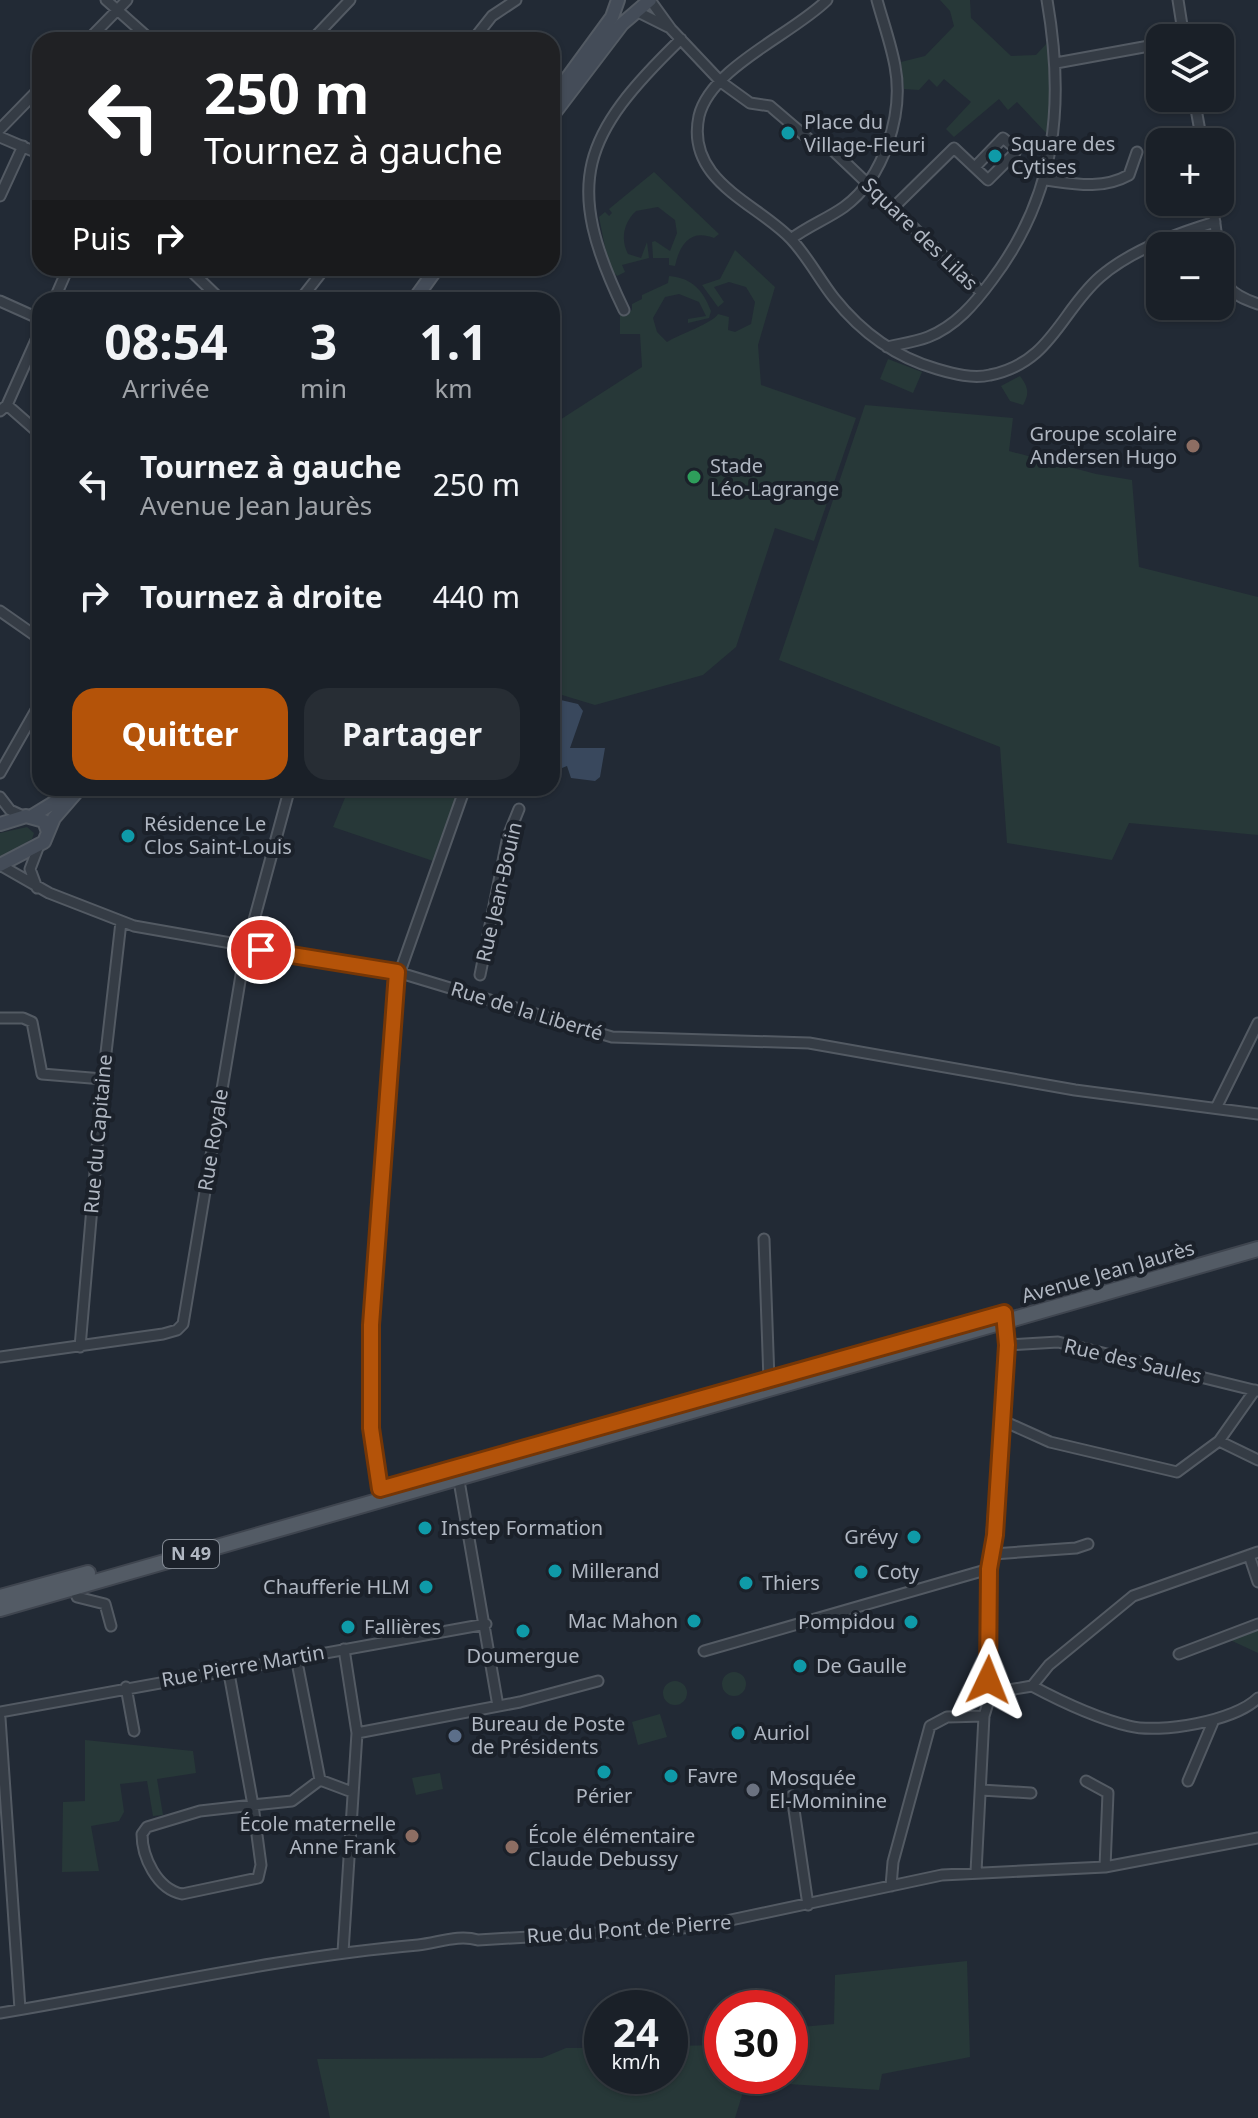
<!DOCTYPE html>
<html lang="fr">
<meta charset="utf-8">
<style>
:root{--surface:#1a2028;--page:#272d34;--text:#f1f3f6;--muted:#9fa3a8;--line:#383e45;--accent:#b45309}
body{margin:0;font-family:"Noto Sans",sans-serif;background:var(--page);color:var(--text);height:100vh;display:flex;flex-direction:column;font-size:30px;white-space:nowrap}
*{box-sizing:border-box;margin:0}
p{font-size:26px;color:var(--muted)}
.icon{flex:none;width:44px;height:44px;fill:none;stroke:currentColor;stroke-width:2;stroke-linecap:round;stroke-linejoin:round}
.map{position:relative;flex:1;overflow:hidden}
.panel{position:absolute;left:32px;top:292px;width:528px;height:504px;display:flex;flex-direction:column;background:var(--surface);border-radius:24px;box-shadow:0 2px 6px #0004,0 0 0 2px var(--line)}
.panel>*{flex:none}
.hud{position:absolute;left:32px;top:32px;width:528px;height:244px;border-radius:24px;box-shadow:0 2px 6px #0004,0 0 0 2px var(--line);background:#202124;color:#fff;overflow:hidden}
.buttons{position:absolute;left:1146px;top:24px;display:grid;gap:16px}
.buttons a{display:grid;place-items:center;width:88px;height:88px;border-radius:16px;background:var(--surface);box-shadow:0 2px 6px #0004,0 0 0 2px var(--line);font-size:40px}
.speed{position:absolute;left:584px;top:1990px;display:flex;gap:16px;font-size:40px;font-weight:700;text-align:center}
.speed>*{display:grid;place-content:center;width:104px;height:104px;border-radius:50%;background:var(--surface);box-shadow:0 2px 6px #0004,0 0 0 2px var(--line);line-height:1}
.speed small{font-size:20px;font-weight:400}
.speed .limit{border:12px solid #d22;background:#fff;color:#111}
.pin{position:absolute;display:grid;place-items:center;width:68px;height:68px;color:#fff;margin:-34px;border:4px solid #fff;border-radius:50%;box-shadow:0 2px 8px #0007}
.me{position:absolute;width:88px;margin:-44px;rotate:2deg;stroke-linejoin:round;filter:drop-shadow(0 0 6px #0008)}
.turn{display:flex;align-items:center;gap:28px;height:168px;padding:0 40px;font-size:36px}
.turn .icon{width:104px;height:104px;stroke-width:2.5}
.turn b{display:block;font-size:56px;line-height:68px}
.then{display:flex;align-items:center;height:76px;padding:0 40px;background:#0003;gap:16px;font-size:30px}
.eta{display:flex;justify-content:space-evenly;align-items:center;height:136px;text-align:center}
.eta b{font-size:48px;font-weight:700;line-height:56px}
.button{display:flex;gap:16px;margin-top:auto;padding:16px 40px}
.button a{flex:1;height:92px;border-radius:24px;background:var(--accent);color:#fff;font-size:32px;font-weight:700;line-height:92px;text-align:center}
.button a+a{background:var(--page);color:var(--text)}
ul{padding:0;list-style:none}
li{display:flex;align-items:center;gap:24px;height:112px;padding:0 40px}
li div{flex:1}
li b{display:block;font-size:30px}
li em{font-style:normal}
.map>svg:first-child{display:block}
.green{fill:#273838}
.water{fill:#39485d}
.lines{fill:none;stroke-linecap:round;stroke-linejoin:round}
.minor-casing{stroke:#535a63;stroke-width:13}
.secondary-casing{stroke:#535a63;stroke-width:16}
.primary-casing{stroke:#3f454f;stroke-width:18}
.minor{stroke:#353c45;stroke-width:9}
.secondary{stroke:#444c58;stroke-width:12}
.primary{stroke:#535b65;stroke-width:14}
.route-casing{stroke:#753606;stroke-width:20}
.route{stroke:#b45309;stroke-width:14}
.culture-dot{fill:#0f9aa8;stroke:#1b212a;stroke-width:3}
.education-dot{fill:#8d6e63;stroke:#1b212a;stroke-width:3}
.leisure-dot{fill:#2e9e5b;stroke:#1b212a;stroke-width:3}
.service-dot{fill:#5c6f8a;stroke:#1b212a;stroke-width:3}
.worship-dot{fill:#6b7280;stroke:#1b212a;stroke-width:3}
.labels{text-anchor:middle;stroke-width:8;stroke-linejoin:round;paint-order:stroke}
.shield{fill:#1b212a;stroke:#838a94;stroke-width:2}
.shield-label{font-size:18px;font-weight:bold;fill:#b0b7c2}
.poi-label{font-size:20px;fill:#b0b7c2;stroke:#1b212a;text-anchor:start}
.street-label{font-size:20px;fill:#b0b7c2;stroke:#1b212a}
</style>
<div class="map">
<svg width="1258" height="2118" viewBox="0 0 1258 2118">
<rect width="100%" height="100%" fill="#222a35"/>
<!-- green -->
<path class="green" d="M940,0H970L971,18L1011,56L1036,55L1047,43L1051,93L1048,135L1017,102L1008,110L999,99L954,137L946,129L971,102L944,79L937,87L929,79L919,90L904,89L901,62L925,56L954,26L950,11Z
M654,172L719,234L714,238C691,229 680,243 675,266L669,265V258H653L652,242L655,241L670,251L677,233L675,220L658,207L636,211C624,222 620,239 628,254L641,258L647,242L649,258L622,265L625,272L617,276L609,267L599,217L605,212L609,216L612,213L609,209Z
M735,250L775,287L758,345L761,385L856,418L814,541L775,528L736,647L703,675L595,705L552,692V425L642,367L640,334H620V315L632,310V304L642,299V295L668,283L669,276C692,278 703,290 711,311L709,318L688,323V319L706,316L699,302L679,294L665,297L653,318L657,332L667,342C680,334 713,323 718,314L729,317L728,330L735,332L751,324L755,302L746,287L729,282L714,287L724,302L718,307L702,285L720,279Z
M888,359L922,372L913,393L880,379Z
M1020,376C1028,387 1030,393 1023,405L1010,401L1001,386Z
M865,405L1013,418L1009,451L1096,474L1132,480L1139,567L1258,597V835L1129,823L1112,860L1007,843L1000,747L779,660Z
M349,788H472L442,864L333,827Z
M27,827L34,833L32,839L0,858V833Z
M1258,1629V1653L1228,1639Z
M722 1684a12 12 0 1 1 24 0a12 12 0 1 1-24 0Z
M663 1693a12 12 0 1 1 24 0a12 12 0 1 1-24 0Z
M660,1714L667,1737L638,1745L632,1722Z
M85,1740L193,1751L196,1773L157,1779L163,1815L153,1816L147,1781L120,1784L124,1812L119,1821L91,1826L99,1871L62,1872L63,1802L85,1801Z
M440,1773L443,1789L416,1795L412,1778Z
M967,1961L970,2057L882,2074L879,2090L759,2082L760,2076H790V2028L834,2024L835,1975Z
M722,2045V2076H748L735,2118H330L317,2059L542,2058L566,2048H602V2076H670V2046Z"/>
<!-- water -->
<path class="water" d="M552,698L578,704L583,711L570,748H605L600,777L595,781L571,778L567,766L562,768L561,778L552,781Z"/>
<g class="lines">
<!-- minor casing -->
<g class="minor-casing">
<path id="minor" d="M106,0L151,40
M650,0L671,29L721,82L750,103L770,106L811,141L824,142L982,293
M827,0C793,34 711,67 699,116C685,181 757,203 791,239C808,257 819,279 834,298C861,332 895,357 937,369C954,374 973,379 990,375C1051,363 1061,311 1100,277C1130,251 1178,233 1215,222
M1178,0L1184,38
M638,12L668,27
M88,40L127,0
M312,40L350,0
M473,40L492,16L516,0
M1056,63L1160,44
M1194,98L1202,142
M0,129L40,88
M0,137L40,154
M1046,180C1075,184 1102,190 1129,175L1137,152
M0,196L23,146
M1212,202L1218,246
M894,207L954,148L988,180L1015,153V148L1003,138L975,167
M791,239C808,226 827,219 844,207C884,178 904,114 895,66C891,44 883,22 877,0
M1220,256C1225,287 1227,293 1258,304
M188,268L221,300
M58,292L67,300
M54,300L68,268
M300,300L325,268
M0,301L40,319
M624,310C562,182 582,135 681,39
M887,347C900,344 915,342 928,337C956,326 975,303 992,280C1057,194 1065,104 1047,0
M7,405L40,434
M0,411L7,405L40,331
M0,611L40,639
M0,773L40,703
M0,797L10,810L23,816
M0,865L49,893L134,926L397,972L612,1037L809,1043L1075,1090L1258,1114
M37,888L30,869L38,848
M480,975L508,836L519,809
M0,1018H23L32,1022L42,1074L103,1079
M1216,1108L1258,1023
M764,1239L769,1380
M1007,1345L1058,1342L1257,1391
M80,1347L103,1079L121,922
M0,1357L163,1334L177,1330L183,1324L244,957L289,791
M1001,1420L1050,1442L1177,1472L1219,1441L1255,1390
M1219,1441L1258,1460
M458,1475L498,1706
M382,1499L374,1468L371,1428V1325L396,983L465,788
M993,1554L1076,1548L1088,1544
M1249,1555L1258,1582
M74,1587L77,1597L105,1604L111,1626
M704,1651L989,1569
M1179,1654L1258,1624
M296,1657L320,1780
M228,1668L253,1805L200,1811L147,1827L142,1834C142,1857 157,1889 182,1894L258,1878L261,1865L253,1805L292,1801L320,1780L352,1792
M1032,1686L1049,1665L1133,1596L1258,1552
M1032,1686C1062,1702 1096,1718 1129,1726C1160,1734 1235,1721 1258,1698
M126,1687L134,1731
M991,1693L1032,1686
M0,1712L486,1624
M0,1718L20,2009
M357,1733L520,1702L598,1681
M1086,1781L1108,1793L1105,1867
M1188,1781L1213,1722
M981,1790L1031,1793
M792,1796L808,1905
M976,1872L984,1716L991,1693L989,1569L1007,1345L1004,1313
M891,1886L893,1862L930,1726L947,1717L984,1716
M343,1952L357,1733L344,1649
M0,2013C139,1990 278,1957 418,1945C438,1943 458,1934 478,1940L698,1927L942,1875L1105,1867L1258,1838"/>
</g>
<!-- secondary casing -->
<g class="secondary-casing">
<path id="secondary" d="M552,99L612,17L618,0
M552,116L622,24L650,0
M414,300L437,268
M32,816L68,794
M0,824L26,816L44,821L48,832
M0,865L44,842L54,818L80,788"/>
</g>
<!-- primary casing -->
<g class="primary-casing">
<path id="primary" d="M443,1472L716,1396
M0,1597L88,1573
M0,1609L1258,1249"/>
</g>
<!-- minor -->
<use href="#minor" class="minor"/>
<!-- secondary -->
<use href="#secondary" class="secondary"/>
<!-- primary -->
<use href="#primary" class="primary"/>
</g>
<g class="lines">
<!-- route casing -->
<g class="route-casing">
<path id="route" d="M261,950L397,972L371,1325V1428L380,1489L1004,1313L1007,1345L995,1535L989,1569L988,1680"/>
</g>
<!-- route -->
<use href="#route" class="route"/>
</g>
<!-- markers -->
<g class="culture-dot">
<circle cx="788" cy="133" r="8"/>
<circle cx="995" cy="156" r="8"/>
<circle cx="128" cy="836" r="8"/>
<circle cx="425" cy="1528" r="8"/>
<circle cx="914" cy="1537" r="8"/>
<circle cx="555" cy="1571" r="8"/>
<circle cx="861" cy="1572" r="8"/>
<circle cx="746" cy="1583" r="8"/>
<circle cx="426" cy="1587" r="8"/>
<circle cx="694" cy="1621" r="8"/>
<circle cx="911" cy="1622" r="8"/>
<circle cx="348" cy="1627" r="8"/>
<circle cx="523" cy="1631" r="8"/>
<circle cx="800" cy="1666" r="8"/>
<circle cx="738" cy="1733" r="8"/>
<circle cx="604" cy="1772" r="8"/>
<circle cx="671" cy="1776" r="8"/>
</g>
<g class="education-dot">
<circle cx="1193" cy="446" r="8"/>
<circle cx="412" cy="1836" r="8"/>
<circle cx="512" cy="1847" r="8"/>
</g>
<circle class="leisure-dot" cx="694" cy="477" r="8"/>
<circle class="service-dot" cx="455" cy="1736" r="8"/>
<circle class="worship-dot" cx="753" cy="1790" r="8"/>
<g class="labels">
<!-- shield labels -->
<rect class="shield" x="163" y="1540" width="56" height="28" rx="6"/>
<g class="shield-label">
<text x="191" y="1560">N 49</text>
</g>
<!-- poi labels -->
<g class="poi-label">
<text x="804" y="129">Place du<tspan x="804" dy="23">Village-Fleuri</tspan></text>
<text x="1011" y="151">Square des<tspan x="1011" dy="23">Cytises</tspan></text>
<text x="1177" y="441" text-anchor="end">Groupe scolaire<tspan x="1177" dy="23">Andersen Hugo</tspan></text>
<text x="710" y="473">Stade<tspan x="710" dy="23">Léo-Lagrange</tspan></text>
<text x="144" y="831">Résidence Le<tspan x="144" dy="23">Clos Saint-Louis</tspan></text>
<text x="441" y="1535">Instep Formation</text>
<text x="898" y="1544" text-anchor="end">Grévy</text>
<text x="571" y="1578">Millerand</text>
<text x="877" y="1579">Coty</text>
<text x="762" y="1590">Thiers</text>
<text x="410" y="1594" text-anchor="end">Chaufferie HLM</text>
<text x="678" y="1628" text-anchor="end">Mac Mahon</text>
<text x="895" y="1629" text-anchor="end">Pompidou</text>
<text x="364" y="1634">Fallières</text>
<text x="523" y="1663" text-anchor="middle">Doumergue</text>
<text x="816" y="1673">De Gaulle</text>
<text x="471" y="1731">Bureau de Poste<tspan x="471" dy="23">de Présidents</tspan></text>
<text x="754" y="1740">Auriol</text>
<text x="687" y="1783">Favre</text>
<text x="769" y="1785">Mosquée<tspan x="769" dy="23">El-Mominine</tspan></text>
<text x="604" y="1803" text-anchor="middle">Périer</text>
<text x="396" y="1831" text-anchor="end">École maternelle<tspan x="396" dy="23">Anne Frank</tspan></text>
<text x="528" y="1843">École élémentaire<tspan x="528" dy="23">Claude Debussy</tspan></text>
</g>
<!-- street labels -->
<g class="street-label">
<text transform="translate(920 234) rotate(44)" y="7">Square des Lilas</text>
<text transform="translate(499 892) rotate(-77)" y="7">Rue Jean-Bouin</text>
<text transform="translate(527 1011) rotate(17)" y="7">Rue de la Liberté</text>
<text transform="translate(98 1134) rotate(-85)" y="7">Rue du Capitaine</text>
<text transform="translate(213 1140) rotate(-81)" y="7">Rue Royale</text>
<text transform="translate(1108 1272) rotate(-16)" y="7">Avenue Jean Jaurès</text>
<text transform="translate(1133 1361) rotate(13)" y="7">Rue des Saules</text>
<text transform="translate(243 1666) rotate(-10)" y="7">Rue Pierre Martin</text>
<text transform="translate(629 1929) rotate(-4)" y="7">Rue du Pont de Pierre</text>
</g>
</g>
</svg>
<div class="buttons">
<a><svg class="icon" aria-label="layers" viewBox="0 0 24 24"><path d="M12 4l9 5-9 5-9-5zM3 14l9 5 9-5"/></svg></a>
<a>+</a>
<a>−</a>
</div>
<div class="speed"><div>24<small>km/h</small></div><div class="limit">30</div></div>
<div class="pin" style="left:261px;top:950px;background:#d93025"><svg class="icon" aria-label="arrive" viewBox="0 0 24 24"><path d="M6 21V4h12l-3 4 3 4H6"/></svg></div>
<svg class="me" style="left:988px;top:1680px" viewBox="-20 -20 40 40"><path d="M0-17L14 15 0 8-14 15z" fill="#b45309" stroke="#fff" stroke-width="4"/></svg>
<div class="hud">
<div class="turn"><svg class="icon" aria-label="left" viewBox="0 0 24 24"><path d="M17 20v-9H6M10 6l-5 5 5 5"/></svg><div><b>250 m</b>Tournez à gauche</div></div>
<div class="then">Puis<svg class="icon" aria-label="right" viewBox="0 0 24 24"><path d="M7 20v-9h11M14 6l5 5-5 5"/></svg></div>
</div>
<section class="panel">
<div class="eta">
<div><b>08:54</b><p>Arrivée</p></div>
<div><b>3</b><p>min</p></div>
<div><b>1.1</b><p>km</p></div>
</div>
<ul>
<li><svg class="icon" aria-label="left" viewBox="0 0 24 24"><path d="M17 20v-9H6M10 6l-5 5 5 5"/></svg><div><b>Tournez à gauche</b><p>Avenue Jean Jaurès</p></div><em>250 m</em></li>
<li><svg class="icon" aria-label="right" viewBox="0 0 24 24"><path d="M7 20v-9h11M14 6l5 5-5 5"/></svg><div><b>Tournez à droite</b></div><em>440 m</em></li>
</ul>
<div class="button"><a>Quitter</a><a>Partager</a></div>
</section>
</div>
